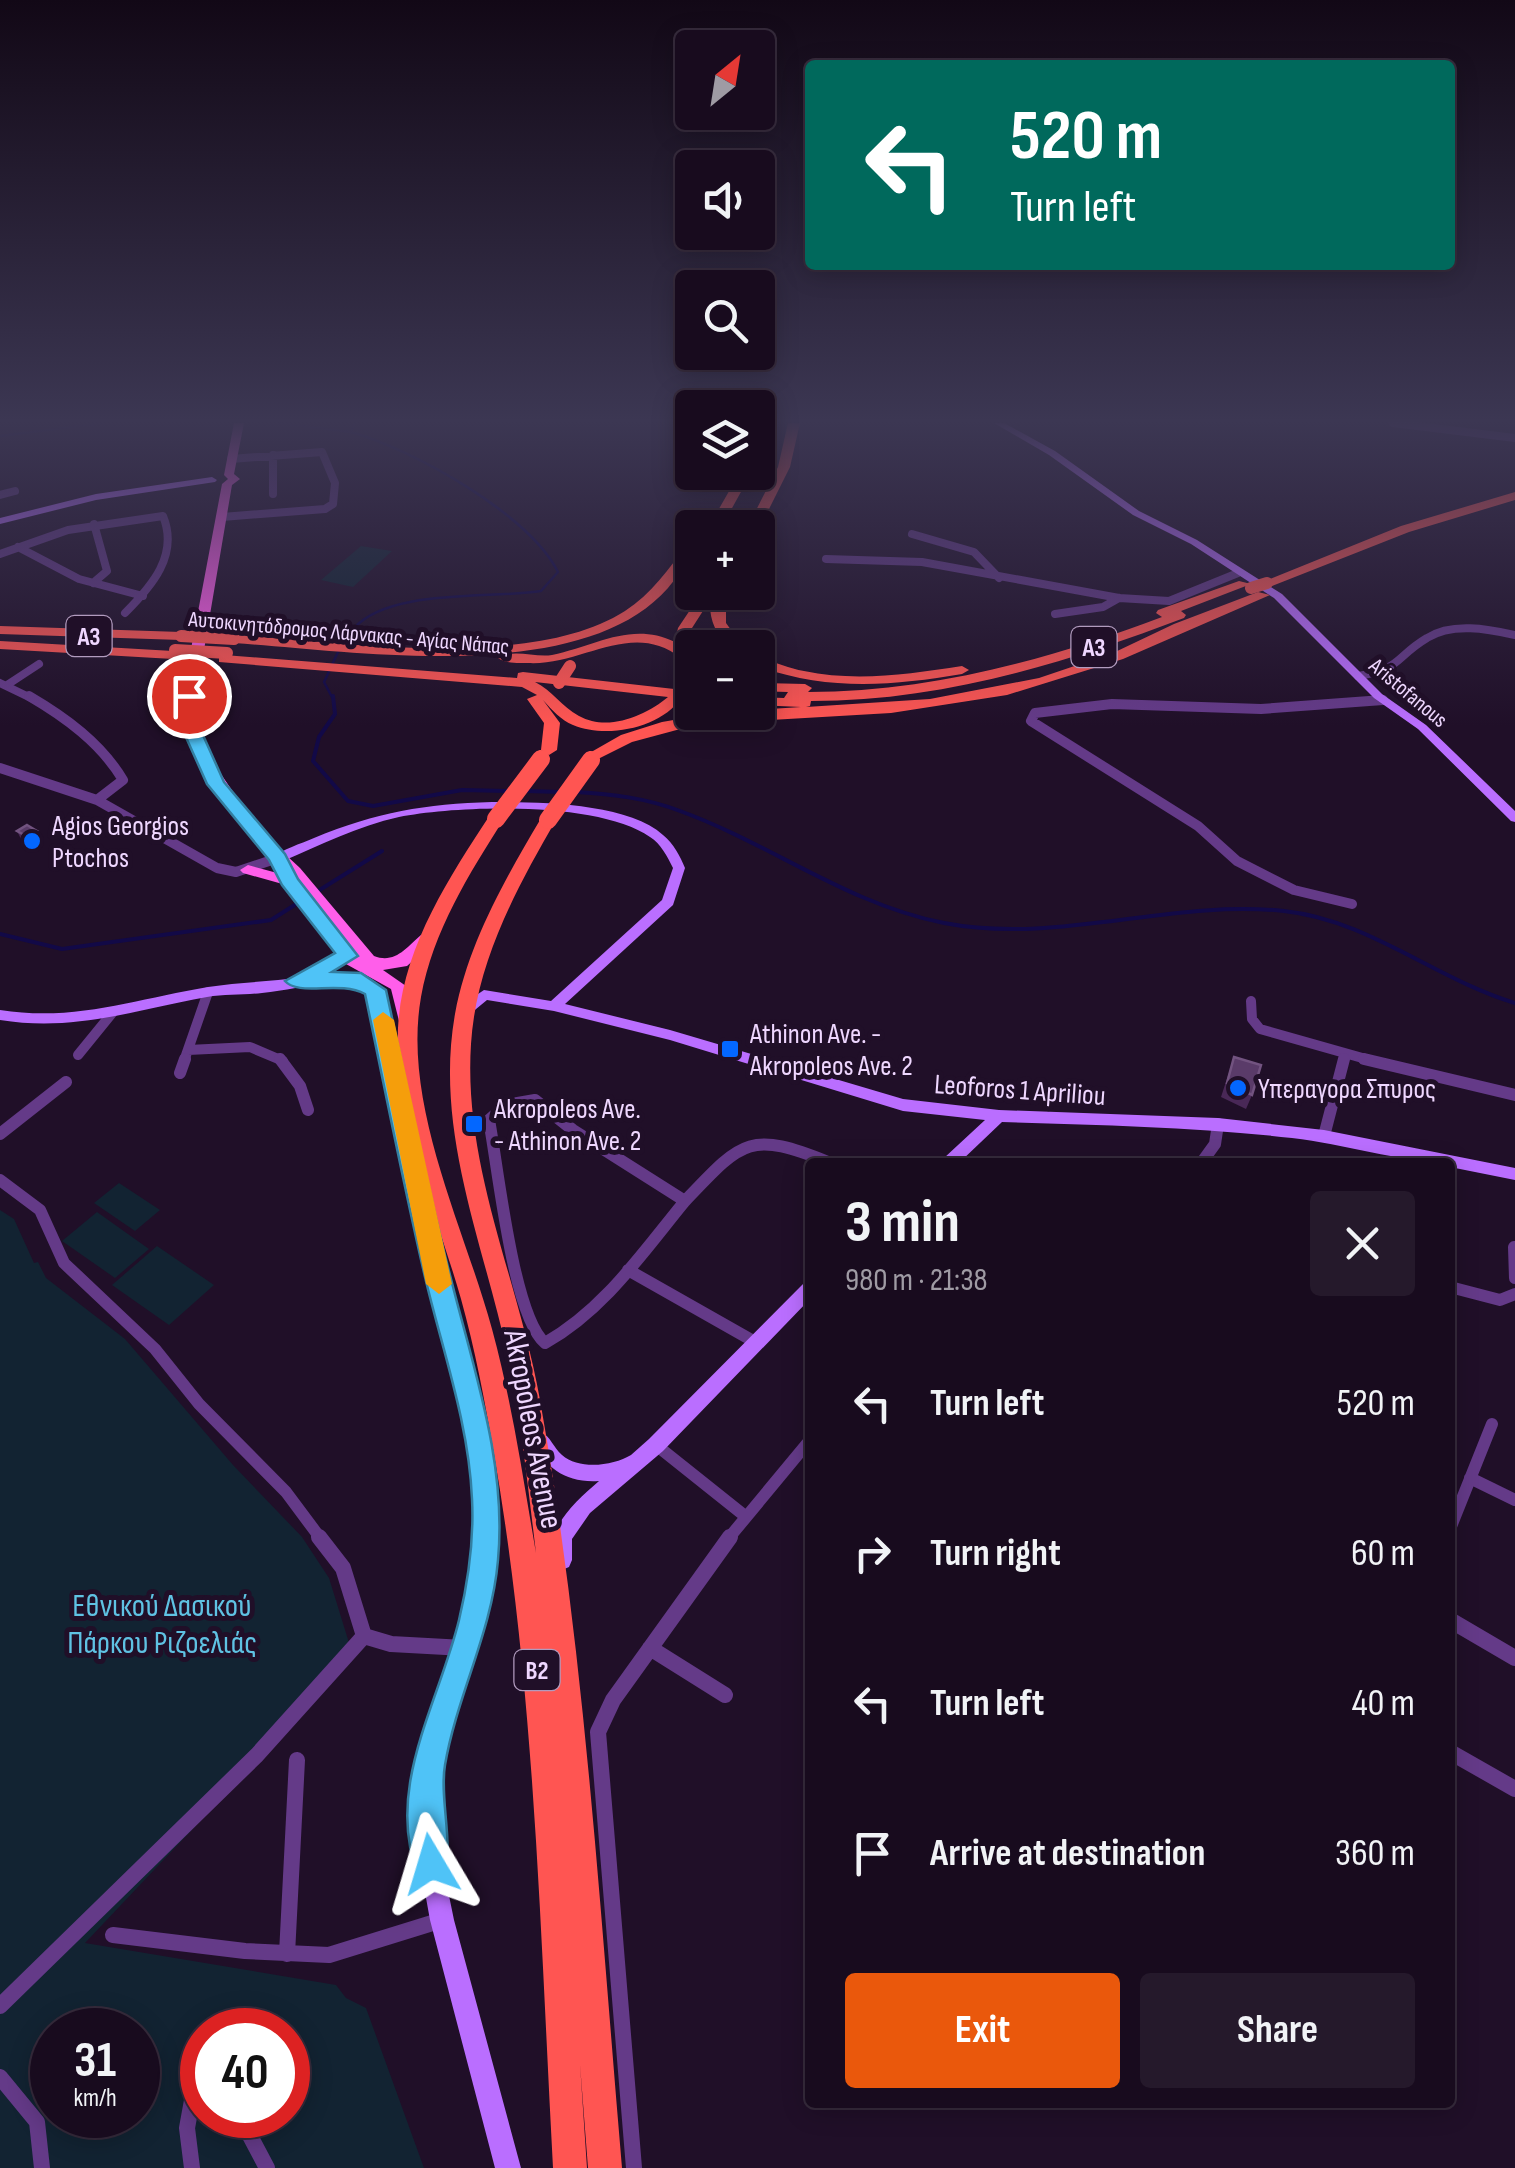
<!DOCTYPE html>
<meta charset="utf-8">
<style>
:root{--surface:#180b1e;--page:#25192b;--text:#f1f3f6;--muted:#9f9ba4;--line:#362b3c;--accent:#ea580c}
body{margin:0;font-family:"Sofia Sans Condensed",sans-serif;background:var(--page);color:var(--text);height:100vh;display:flex;flex-direction:column;font-size:38px;white-space:nowrap}
*{box-sizing:border-box;margin:0}
p{font-size:32px;color:var(--muted)}
.icon{flex:none;width:55px;height:55px;fill:none;stroke:currentColor;stroke-width:2;stroke-linecap:round;stroke-linejoin:round}
.map{position:relative;flex:1;overflow:hidden}
.details{position:absolute;left:805px;top:1158px;width:650px;height:950px;display:flex;flex-direction:column;background:var(--surface);border-radius:10px;box-shadow:0 5px 25px #0003,0 0 0 2px var(--line)}
.details>*{flex:none}
.hud{position:absolute;left:805px;top:60px;width:650px;height:210px;border-radius:10px;box-shadow:0 5px 25px #0003,0 0 0 2px var(--line);background:#00695c;color:#fff;overflow:hidden}
.needle{width:65px;rotate:30deg}
.fabs{position:absolute;left:675px;top:30px;display:grid;gap:20px}
.fabs a{display:grid;place-items:center;width:100px;height:100px;border-radius:10px;background:var(--surface);box-shadow:0 5px 25px #0003,0 0 0 2px var(--line);font-size:50px}
.speed{position:absolute;left:30px;top:2008px;display:flex;gap:20px;font-size:50px;font-weight:700;text-align:center}
.speed>*{display:grid;place-content:center;width:130px;height:130px;border-radius:50%;background:var(--surface);box-shadow:0 5px 25px #0003,0 0 0 2px var(--line);line-height:1}
.speed small{font-size:25px;font-weight:400}
.speed .limit{border:15px solid #d22;background:#fff;color:#111}
.pin{position:absolute;display:grid;place-items:center;width:85px;height:85px;color:#fff;margin:-42px;border:5px solid #fff;border-radius:50%;box-shadow:0 2px 10px #0007}
.me{position:absolute;width:110px;margin:-55px;rotate:353deg;stroke-linejoin:round;filter:drop-shadow(0 0 8px #0008)}
.turn{display:flex;align-items:center;gap:35px;height:210px;padding:0 40px;font-size:45px}
.turn .icon{width:130px;height:130px;stroke-width:2.5}
.turn b{display:block;font-size:70px;line-height:85px}
.round{display:grid;place-items:center;flex:none;width:105px;height:105px;border-radius:10px;background:var(--page)}
.summary{display:flex;align-items:center;justify-content:space-between;height:170px;padding:0 40px}
h1{font-size:60px;font-weight:700;line-height:75px}
.primary-button{display:flex;gap:20px;margin-top:auto;padding:20px 40px}
.primary-button a{flex:1;height:115px;border-radius:10px;background:var(--accent);color:#fff;font-size:40px;font-weight:700;line-height:115px;text-align:center}
.primary-button a+a{background:var(--page);color:var(--text)}
ul{padding:0;list-style:none}
li{display:flex;align-items:center;gap:30px;height:150px;padding:0 40px}
li div{flex:1}
li b{display:block;font-size:38px}
li em{font-style:normal}
.map>svg:first-child{display:block}
.green{fill:#122332;fill-rule:evenodd}
.lines{fill:none;stroke-linecap:round;stroke-linejoin:round}
.stream-far1{stroke:#120947;stroke-width:2.5}
.stream{stroke:#120947;stroke-width:4}
.street-far3{stroke:#643a88;stroke-width:8}
.street-far2{stroke:#643a88;stroke-width:10}
.street-far1{stroke:#643a88;stroke-width:12}
.street{stroke:#643a88;stroke-width:16}
.secondary{fill:#ba6eff;fill-rule:evenodd}
.primary{fill:#ff5eea;fill-rule:evenodd}
.highway{fill:#ff5552;fill-rule:evenodd}
.highway-bridge-far1{stroke:#ff5552;stroke-width:12}
.highway-bridge{stroke:#ff5552;stroke-width:18}
.wall{fill:#492857}
.shaded-wall{fill:#31163c}
.building{fill:#5a3b69;stroke:#725380;stroke-width:2.5}
.route{fill:#4fc3f7;stroke:#337fa1;stroke-width:2.5}
.slow{fill:#f59e0b}
.poi-dot{fill:#0367ff;stroke:#200f28;stroke-width:4}
.labels{text-anchor:middle;stroke-width:10;stroke-linejoin:round;paint-order:stroke}
.far-street-label{font-size:22px;fill:#efd7ff;stroke:#200f28}
.shield{fill:#200f28;stroke:#b19bbe;stroke-width:2.5}
.shield-label{font-size:25px;font-weight:bold;fill:#efd7ff}
.poi-label{font-size:28px;fill:#efd7ff;stroke:#200f28;text-anchor:start}
.street-label{font-size:28px;fill:#efd7ff;stroke:#200f28}
.near-street-label{font-size:32px;fill:#efd7ff;stroke:#200f28}
.near-park-label{font-size:32px;fill:#5fc2e3;stroke:#200f28}
</style>
<div class="map">
<svg width="1515" height="2168" viewBox="0 0 1515 2168">
<rect width="100%" height="100%" fill="#200f28"/>
<!-- green -->
<path class="green" d="M361,546L392,551L353,587L321,580Z
M119,1183L160,1210L135,1231L94,1203Z
M0,1210L14,1219L34,1263L38,1262L46,1278L125,1339L233,1465L302,1537L329,1578L350,1646L344,1669L85,1943L336,1985L346,1998L366,2008L424,2168H0ZM52,2030H138V2115H52ZM202,2030H288V2115H202Z
M97,1212L149,1249L115,1278L62,1241Z
M157,1246L214,1285L169,1325L112,1285Z"/>
<g class="lines">
<!-- stream-far1 -->
<path class="stream-far1" d="M280,423L350,432
M0,436L103,423
M333,699L324,682C333,664 340,643 354,628C390,588 491,599 541,591L558,572C529,514 412,449 351,432L355,423"/>
<!-- stream -->
<path class="stream" d="M333,696L335,714L319,737L313,761L348,801L373,806L462,790L507,791
M526,791L562,792
M576,792C612,794 646,798 680,811C771,844 847,904 944,923C1058,945 1170,899 1284,911C1369,920 1435,979 1515,1003
M318,891L382,851
M0,934L62,949L271,920L301,901"/>
<!-- street-far3 -->
<path class="street-far3" d="M1393,423L1515,438
M273,455V494
M0,495L15,491
M222,517L325,509L333,504L335,483L322,452L231,459
M912,534L974,552L999,578
M18,547L79,579L143,596
M0,554L68,530L163,516C179,555 152,586 125,613
M826,559L922,562L1119,598L1169,601L1238,573
M93,583L107,571L94,524
M1055,614L1103,607L1119,598
M1358,676C1402,669 1395,657 1427,638C1452,622 1488,629 1515,635
M0,683L33,699
M7,685L39,664"/>
<!-- street-far2 -->
<path class="street-far2" d="M29,696C65,717 101,743 123,780L97,800
M0,768L97,800L217,868L236,872L278,858
M1352,904L1294,890L1237,861L1198,826L1031,721L1035,713L1112,704L1261,709L1383,700
M1251,1001L1252,1019L1260,1029L1373,1061
M188,1050L250,1047L283,1061
M78,1055L113,1012
M184,1061L208,992
M1343,1061L1345,1055"/>
<!-- street-far1 -->
<path class="street-far1" d="M280,1059L300,1086L308,1110
M1364,1059L1515,1095
M180,1073L185,1059
M535,1100L573,1130L685,1201C643,1252 604,1310 545,1343C513,1316 498,1167 489,1120L506,1105Z
M0,1134L66,1082
M1324,1136L1344,1059
M1202,1162L1215,1144L1218,1124
M0,1180L40,1210L64,1263L155,1349L199,1404L286,1492L321,1539
M685,1201C742,1141 749,1130 828,1162
M1514,1247L1515,1278
M628,1270L755,1342
M1450,1287L1500,1300L1515,1294
M656,1445L745,1516
M1470,1478L1515,1500
M1450,1529L1492,1424
M728,1539L810,1440"/>
<!-- street -->
<path class="street" d="M319,1537L343,1568L364,1636
M1450,1620L1515,1658
M364,1636L391,1644L464,1648
M650,1648L725,1695
M1450,1752L1515,1789
M113,1935L245,1951L329,1955L442,1920
M287,1954L297,1760
M0,2006L257,1755L364,1636
M0,2077L37,2122L42,2168
M239,2115L267,2168
M192,2168L187,2128L199,2062
M634,2168L598,1732L613,1700L730,1537"/>
<!-- secondary -->
<path class="secondary" d="M994,423H1004L1055,451L1139,511L1197,540L1282,594L1382,694L1426,725L1515,811V822L1511,821L1418,729L1374,698L1274,598L1191,544L1133,515L1049,455Z
M212,477L217,480L215,482L96,500L0,524V518L96,494Z
M492,802C539,802 628,803 663,835C674,844 680,856 685,868L673,905L565,1004L670,1030L903,1099L999,1110L1218,1118L1324,1130L1515,1168V1180L1450,1167V1162C1397,1162 1345,1144 1292,1138C1196,1127 1099,1125 1002,1122L960,1162H942L944,1158L985,1120L903,1111L670,1040L554,1011L487,1000L470,1014H460L458,1010L460,1006L484,990L551,1001L662,900L673,868C667,856 661,844 650,837C599,801 459,805 399,817C358,826 320,845 283,861L278,862L272,858C283,849 300,844 314,838C377,812 425,804 492,802Z
M357,945L362,947L364,950L362,953L322,975C343,974 366,977 382,990L482,1415L497,1499L489,1595L440,1761L437,1837L454,1920L521,2168H495L430,1920L415,1837L418,1761L469,1595L477,1499L464,1415L369,993C333,977 298,989 262,993C244,995 225,994 207,997C135,1010 75,1032 0,1020V1010C76,1022 135,999 208,987C239,982 271,982 302,977L303,973Z
M810,1281V1299L663,1451L590,1513L572,1539V1560L569,1567L562,1570L555,1567C542,1530 574,1503 599,1481C566,1483 546,1469 532,1440L534,1434L541,1432C551,1437 553,1447 562,1455C579,1470 613,1466 631,1455C637,1450 643,1444 649,1439L804,1283Z"/>
<!-- primary -->
<path class="primary" d="M234,423H244L234,474L240,479L232,485L196,697V724L210,758L259,830L300,868L374,956C395,964 406,948 421,935H433L435,939L433,943L407,966L383,970L406,986L415,1021L407,1027L399,1021L391,989L346,964L286,885L243,873L240,870L248,865L292,877L249,836L196,758L182,724V697L222,484L228,479L224,475Z"/>
<!-- highway -->
<path class="highway" d="M759,423H771L764,446L758,449Z
M788,423H800L790,467L758,531V528H747L778,467Z
M740,472H752L721,528H708Z
M1515,492V500L1409,532L1272,586L1260,583L1401,526Z
M692,543C693,560 679,574 668,588C581,687 353,651 234,643L227,639L234,635C342,642 531,671 625,611C651,594 669,569 687,544Z
M1239,581L1251,584L1181,611L1186,615L1184,618C1063,664 941,701 811,701L810,706L806,707L930,699L1039,678L1113,653L1174,624L1258,592L1270,595L1123,659L1007,695L891,713L699,724L632,742L600,758L594,760L586,755L621,735L662,722L720,712L801,707L758,705V697L784,698L788,692L758,691V683L805,684L812,688L808,692C931,692 1047,660 1162,617L1156,613L1158,610Z
M702,592H726V623L744,648H728C716,633 709,620 710,600L692,628L688,650L692,653L691,683L686,684L679,680L681,658C632,619 582,666 528,663C517,663 507,664 498,658C513,648 535,658 552,655C596,646 631,621 675,642L678,628Z
M0,626L181,632L188,636L181,640L0,634Z
M0,641L173,651L180,655L173,659L0,649Z
M224,655L517,678L518,673L523,672L692,691V699L681,698C661,728 607,739 573,725C561,720 552,710 543,700L560,723L557,750L549,755L541,750L544,723L527,699L537,695L522,687L219,662V656ZM535,682L668,697C645,716 608,732 579,716C562,707 552,690 535,682Z
M758,657C773,661 788,668 804,671C856,682 910,674 962,666L969,670L962,674C892,686 825,691 758,666Z
M496,814L504,819C469,874 433,931 421,997C402,1105 464,1226 492,1329C512,1402 523,1478 536,1553C528,1487 521,1421 508,1357C484,1244 434,1132 455,1014C468,944 504,881 540,820L542,816H554L556,820C516,889 476,963 471,1044C463,1167 519,1281 540,1400C585,1653 600,1912 622,2168H588L580,2064L587,2168H553C540,1929 535,1690 494,1454C485,1402 475,1349 461,1299C436,1211 395,1121 398,1028C402,949 448,879 490,815Z"/>
<!-- highway-bridge-far1 -->
<path class="highway-bridge-far1" d="M1251,588L1267,583
M181,636L234,639
M175,650L227,653
M559,683L570,666
M674,699L686,680"/>
<!-- highway-bridge -->
<path class="highway-bridge" d="M496,819L541,759
M548,820L591,760"/>
</g>
<!-- wall -->
<path class="wall" d="M17,831H37L42,840L33,846L22,841Z
M1234,1057L1252,1095L1246,1109L1221,1097Z"/>
<!-- shaded-wall -->
<path class="shaded-wall" d="M37,831L42,840L33,846L28,837Z"/>
<!-- building -->
<path class="building" d="M27,825L37,831L28,837L17,831Z
M1234,1057L1261,1065L1252,1095L1227,1083Z"/>
<!-- sky -->
<linearGradient id="sky" x2="0" y2="1"><stop stop-color="#120816"/><stop offset="0.58" stop-color="#3c3753"/><stop offset="1" stop-color="#3c3753" stop-opacity="0"/></linearGradient>
<rect width="1515" height="726" fill="url(#sky)"/>
<!-- route -->
<path class="route" d="M189,691L197,696L198,724L224,782L285,854L298,879L358,956L332,972L361,973L386,990C407,1086 426,1183 451,1279C474,1371 507,1464 498,1560C492,1632 457,1695 445,1765C439,1799 455,1848 443,1877L431,1882L419,1877C383,1790 439,1703 459,1620C468,1582 474,1538 472,1499C469,1424 442,1349 425,1277C403,1183 385,1089 365,994C339,980 299,997 285,981L335,953L282,885L269,860L207,784L180,724L181,696Z"/>
<!-- slow -->
<path class="slow" d="M383,1012L394,1020L452,1284L439,1294L426,1284L373,1020Z"/>
<!-- markers -->
<g class="poi-dot">
<circle cx="32" cy="841" r="10"/>
<rect x="720" y="1039" width="20" height="20" rx="5"/>
<circle cx="1238" cy="1088" r="10"/>
<rect x="464" y="1114" width="20" height="20" rx="5"/>
</g>
<g class="labels">
<!-- far-street labels -->
<g class="far-street-label">
<text transform="translate(349 632) rotate(5)" y="8">Αυτοκινητόδρομος Λάρνακας - Αγίας Νάπας</text>
<text transform="translate(1409 692) rotate(40)" y="8">Aristofanous</text>
</g>
<!-- shield labels -->
<g class="shield">
<rect x="66.5" y="616" width="45" height="40" rx="8"/>
<rect x="1071.5" y="627" width="45" height="40" rx="8"/>
<rect x="514.5" y="1650" width="45" height="40" rx="8"/>
</g>
<g class="shield-label">
<text x="89" y="645">A3</text>
<text x="1094" y="656">A3</text>
<text x="537" y="1679">B2</text>
</g>
<!-- poi labels -->
<g class="poi-label">
<text x="52" y="835">Agios Georgios<tspan x="52" dy="32">Ptochos</tspan></text>
<text x="750" y="1043">Athinon Ave. -<tspan x="750" dy="32">Akropoleos Ave. 2</tspan></text>
<text x="1258" y="1098">Υπεραγορα Σπυρος</text>
<text x="494" y="1118">Akropoleos Ave.<tspan x="494" dy="32">- Athinon Ave. 2</tspan></text>
</g>
<!-- street labels -->
<g class="street-label">
<text transform="translate(1020 1089) rotate(4)" y="10">Leoforos 1 Apriliou</text>
</g>
<!-- near-street labels -->
<g class="near-street-label">
<text transform="translate(534 1429) rotate(79)" y="11">Akropoleos Avenue</text>
</g>
<!-- near-park labels -->
<g class="near-park-label">
<text x="162" y="1616">Εθνικού Δασικού<tspan x="162" dy="37">Πάρκου Ριζοελιάς</tspan></text>
</g>
</g>
</svg>
<div class="fabs">
<a><svg class="needle" viewBox="-14 -14 28 28"><path d="M0-13l5 13h-10z" fill="#e53935"/><path d="M0 13l5-13h-10z" fill="#9f9ba4"/></svg></a>
<a><svg class="icon" aria-label="sound" viewBox="0 0 24 24"><path d="M4 9h4l5-4v14l-5-4H4zM17 9q2 3 0 6"/></svg></a>
<a><svg class="icon" aria-label="search" viewBox="0 0 24 24"><circle cx="10" cy="10" r="6"/><path d="M15 15l6 6"/></svg></a>
<a><svg class="icon" aria-label="layers" viewBox="0 0 24 24"><path d="M12 4l9 5-9 5-9-5zM3 14l9 5 9-5"/></svg></a>
<a>+</a>
<a>−</a>
</div>
<div class="speed"><div>31<small>km/h</small></div><div class="limit">40</div></div>
<div class="pin" style="left:189px;top:696px;background:#d93025"><svg class="icon" aria-label="arrive" viewBox="0 0 24 24"><path d="M6 21V4h12l-3 4 3 4H6"/></svg></div>
<svg class="me" style="left:431px;top:1864px" viewBox="-20 -20 40 40"><path d="M0-17L14 15 0 8-14 15z" fill="#4fc3f7" stroke="#fff" stroke-width="4"/></svg>
<div class="hud">
<div class="turn"><svg class="icon" aria-label="left" viewBox="0 0 24 24"><path d="M17 20v-9H6M10 6l-5 5 5 5"/></svg><div><b>520 m</b>Turn left</div></div>
</div>
<section class="details">
<div class="summary"><div><h1>3 min</h1><p>980 m · 21:38</p></div><a class="round"><svg class="icon" aria-label="close" viewBox="0 0 24 24"><path d="M6 6l12 12M18 6L6 18"/></svg></a></div>
<ul>
<li><svg class="icon" aria-label="left" viewBox="0 0 24 24"><path d="M17 20v-9H6M10 6l-5 5 5 5"/></svg><div><b>Turn left</b></div><em>520 m</em></li>
<li><svg class="icon" aria-label="right" viewBox="0 0 24 24"><path d="M7 20v-9h11M14 6l5 5-5 5"/></svg><div><b>Turn right</b></div><em>60 m</em></li>
<li><svg class="icon" aria-label="left" viewBox="0 0 24 24"><path d="M17 20v-9H6M10 6l-5 5 5 5"/></svg><div><b>Turn left</b></div><em>40 m</em></li>
<li><svg class="icon" aria-label="arrive" viewBox="0 0 24 24"><path d="M6 21V4h12l-3 4 3 4H6"/></svg><div><b>Arrive at destination</b></div><em>360 m</em></li>
</ul>
<div class="primary-button"><a>Exit</a><a>Share</a></div>
</section>
</div>
